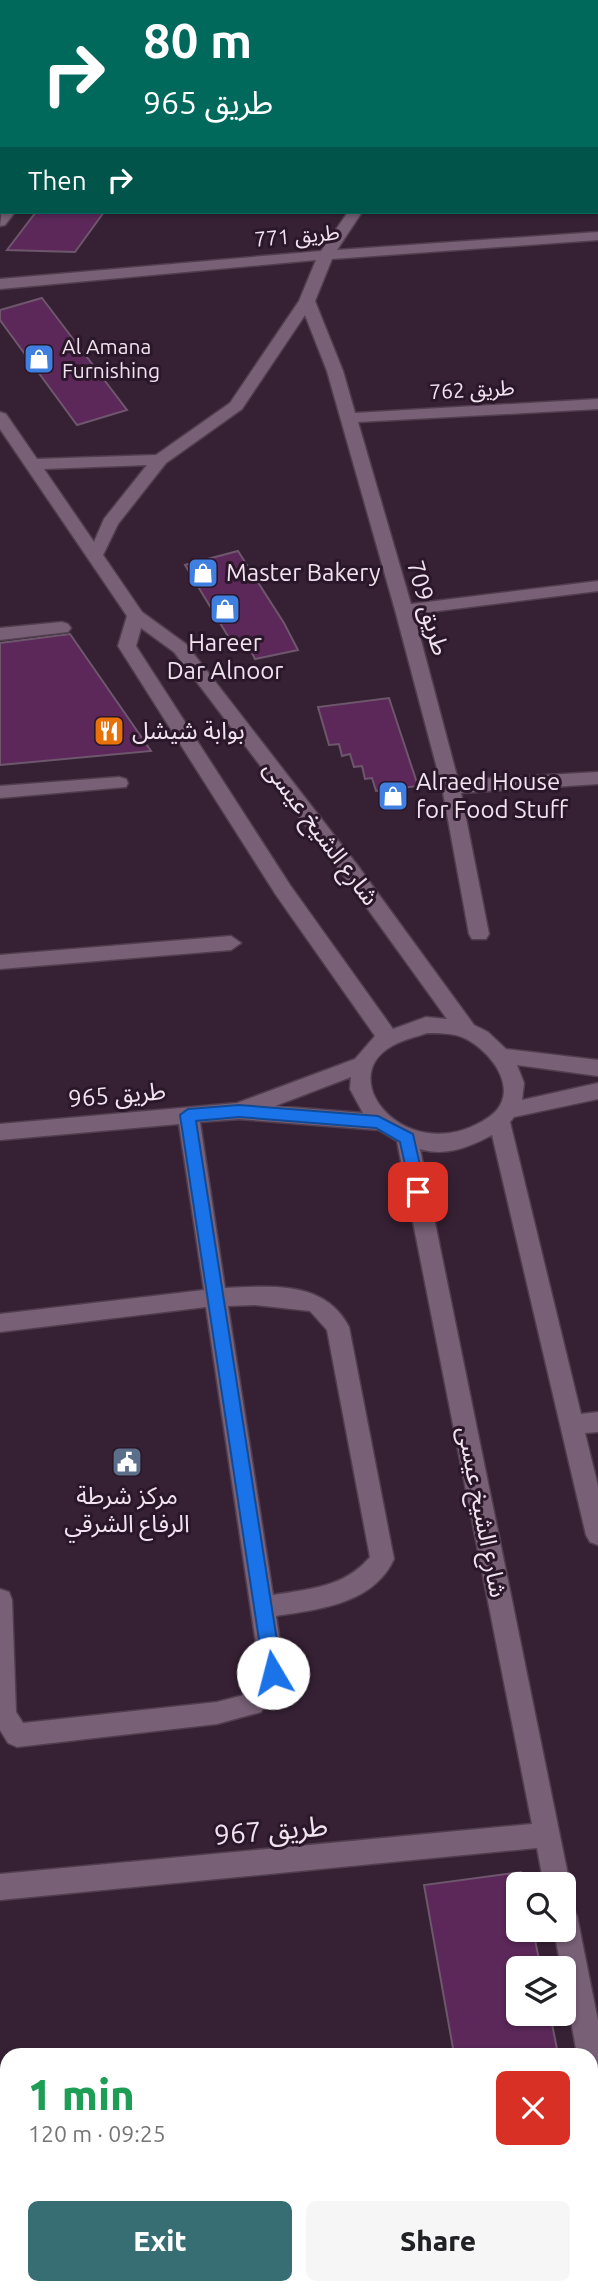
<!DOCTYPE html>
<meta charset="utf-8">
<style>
:root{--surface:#fff;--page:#f6f6f6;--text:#202124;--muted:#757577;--accent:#366e73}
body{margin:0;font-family:Ubuntu,"Noto Sans Arabic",sans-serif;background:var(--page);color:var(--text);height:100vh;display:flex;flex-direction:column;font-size:26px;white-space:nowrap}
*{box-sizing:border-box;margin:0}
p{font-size:23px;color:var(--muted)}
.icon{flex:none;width:38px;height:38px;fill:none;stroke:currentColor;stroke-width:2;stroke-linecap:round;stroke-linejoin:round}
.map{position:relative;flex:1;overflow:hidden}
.sheet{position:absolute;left:0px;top:2048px;width:598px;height:247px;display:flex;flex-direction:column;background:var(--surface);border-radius:21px 21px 0 0;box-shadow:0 2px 5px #0004}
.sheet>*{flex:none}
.hud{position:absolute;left:0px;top:0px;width:598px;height:214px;box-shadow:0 2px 5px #0004;background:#00695c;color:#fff;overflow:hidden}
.fabs{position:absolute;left:506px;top:1872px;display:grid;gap:14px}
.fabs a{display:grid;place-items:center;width:70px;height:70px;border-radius:10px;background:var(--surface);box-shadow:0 2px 5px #0004;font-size:35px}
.pin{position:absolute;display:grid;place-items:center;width:60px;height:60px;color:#fff;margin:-30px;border-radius:14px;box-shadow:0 4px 10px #0006}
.me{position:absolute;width:77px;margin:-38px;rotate:352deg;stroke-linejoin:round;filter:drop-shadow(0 0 5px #0008)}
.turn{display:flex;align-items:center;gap:24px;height:147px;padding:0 28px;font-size:32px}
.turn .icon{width:91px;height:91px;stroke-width:2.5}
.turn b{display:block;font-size:49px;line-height:60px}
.then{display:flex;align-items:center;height:66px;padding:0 28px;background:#0003;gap:14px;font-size:26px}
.round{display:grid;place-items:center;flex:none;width:74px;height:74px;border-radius:10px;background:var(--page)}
.headline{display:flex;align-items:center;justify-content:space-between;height:119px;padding:0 28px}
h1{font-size:42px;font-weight:800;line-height:52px;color:#1e9e55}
.primary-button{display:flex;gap:14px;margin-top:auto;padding:14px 28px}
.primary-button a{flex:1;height:80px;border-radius:10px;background:var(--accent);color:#fff;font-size:28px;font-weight:800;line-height:80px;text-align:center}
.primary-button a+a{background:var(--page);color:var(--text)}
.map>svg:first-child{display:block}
.building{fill:#5b2859;stroke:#6e576c;stroke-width:2}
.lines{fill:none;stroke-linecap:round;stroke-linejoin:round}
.minor-casing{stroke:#503e4e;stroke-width:3}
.minor{fill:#786076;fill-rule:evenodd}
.route{fill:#1a73e8;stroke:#114b97;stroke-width:2}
.labels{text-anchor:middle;stroke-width:6;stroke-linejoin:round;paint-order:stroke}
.far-street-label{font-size:21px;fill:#f0e2ee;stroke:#2b172a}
.far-poi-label{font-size:21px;fill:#f0e2ee;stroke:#2b172a;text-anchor:start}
.poi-label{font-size:24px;fill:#f0e2ee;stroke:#2b172a;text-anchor:start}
.street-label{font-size:24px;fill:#f0e2ee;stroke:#2b172a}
.near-street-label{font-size:28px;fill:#f0e2ee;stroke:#2b172a}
</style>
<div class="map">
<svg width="598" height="2294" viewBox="0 0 598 2294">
<rect width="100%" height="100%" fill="#362134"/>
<!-- building -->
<path class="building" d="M36,212H104L75,252L7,250Z
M42,298L127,410L77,425L0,320V310Z
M238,551L284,623L298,650L255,659L247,643L234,646L185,565Z
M70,634L151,751L0,765V643Z
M389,698L418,786L376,791L372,778L365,779L362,766L354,767L350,754L342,756L339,744L329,745L318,707Z
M521,1872L524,1885H518V1930H533L541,1969H518V2014H550L558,2054H454L424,1885Z"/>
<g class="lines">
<!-- minor casing -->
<g class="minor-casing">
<path id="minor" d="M483,0H497L482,2Z
M597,49H598V57H597Z
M0,96H2V104H0Z
M597,151H598V160H597Z
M2,210L15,212L5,225L0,226Z
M348,212H362L337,250L598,232V240L332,259L315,301L343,371L355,413L598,399V409L358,422L411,604L598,581V591L414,614L458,780L598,772V784L461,793L489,934L486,939H472L469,934L442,787L395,610L327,371L305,315L242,409L166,463L118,524L103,555L142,612L186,644L358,866L474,1025L488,1032L506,1049L598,1060V1076L517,1065L524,1083L522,1100L598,1083V1099L514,1117L510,1122L581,1414L598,1412V1432L585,1433L598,1486V1545L590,1542L586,1535L492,1135C470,1147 445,1157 420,1149L570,1885L564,1895V1885H544L537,1848L0,1900V1874L532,1824L397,1141L379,1130L239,1119L200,1122L225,1288C271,1286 325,1280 349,1327L394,1559C373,1604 320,1609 276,1616L285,1673L261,1712L217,1724L17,1747L8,1743L0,1730V1589L9,1592L12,1600L16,1712L23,1723L217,1702L244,1695L260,1671L206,1307L0,1332V1314L204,1290L179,1124L0,1140V1124L237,1103L355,1059L375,1036L276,895L118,646L127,616L0,429V412L6,414L37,459L156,455L230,403L299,301L316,260L0,289V279L321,251ZM147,465L104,519L94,542L44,469ZM141,628L174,652L344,876L447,1019L426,1017L393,1029L290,885L136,646ZM427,1033C439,1033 453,1033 464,1038C492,1051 523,1093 489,1117C411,1171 331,1080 392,1046C402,1040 416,1037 427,1033ZM351,1077L350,1089L363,1113L275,1106ZM255,1305L310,1311L327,1330L370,1557C345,1587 310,1589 273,1595L228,1306Z
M62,622L68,624L71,628L68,632L0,640V628Z
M119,777L126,779L128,783L126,787L0,798V786Z
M231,936L241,943L231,950L0,969V955Z
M564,1903L573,1907L577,1916L598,2021V2105L592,2102V2054H577L554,1930H564Z"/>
</g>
<!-- minor -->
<use href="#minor" class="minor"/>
</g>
<!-- route -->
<path class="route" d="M239,1105L378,1116L413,1134L426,1192L418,1198L412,1196L400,1142L376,1128L239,1117L196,1121L282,1673L280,1679L273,1681L266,1679L264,1673L180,1115L188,1109Z"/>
<!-- icons -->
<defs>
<g id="shop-square" transform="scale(1.575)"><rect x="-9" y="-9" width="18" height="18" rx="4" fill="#3f7fe0" stroke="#2b172a"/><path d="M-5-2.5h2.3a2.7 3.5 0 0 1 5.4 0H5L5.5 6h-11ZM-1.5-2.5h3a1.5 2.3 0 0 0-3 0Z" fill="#fff"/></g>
<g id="restaurant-square" transform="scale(1.575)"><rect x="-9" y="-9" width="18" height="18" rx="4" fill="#e8710a" stroke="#2b172a"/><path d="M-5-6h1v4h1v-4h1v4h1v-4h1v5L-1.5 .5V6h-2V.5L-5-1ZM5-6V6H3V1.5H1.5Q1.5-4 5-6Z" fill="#fff"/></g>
<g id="civic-square" transform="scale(1.575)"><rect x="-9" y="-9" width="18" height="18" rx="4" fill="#5c6f8a" stroke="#2b172a"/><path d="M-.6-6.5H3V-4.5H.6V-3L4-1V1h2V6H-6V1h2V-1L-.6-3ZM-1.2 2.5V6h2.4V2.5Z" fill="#fff"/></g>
</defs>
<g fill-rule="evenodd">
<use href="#shop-square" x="39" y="359"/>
<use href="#shop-square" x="203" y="573"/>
<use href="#shop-square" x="225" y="609"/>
<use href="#restaurant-square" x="109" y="731"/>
<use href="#shop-square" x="393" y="796"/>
<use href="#civic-square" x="127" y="1462"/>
</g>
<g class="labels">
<!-- far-street labels -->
<g class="far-street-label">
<text transform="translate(297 236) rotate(-5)" y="7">طريق 771</text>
<text transform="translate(472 390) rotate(-3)" y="7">طريق 762</text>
</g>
<!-- far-poi labels -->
<g class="far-poi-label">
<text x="62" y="354">Al Amana<tspan x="62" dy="24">Furnishing</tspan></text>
</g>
<!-- poi labels -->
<g class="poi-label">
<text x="226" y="581">Master Bakery</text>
<text x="225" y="651" text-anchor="middle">Hareer<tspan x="225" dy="28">Dar Alnoor</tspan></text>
<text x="132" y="739">بوابة شيشل</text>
<text x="416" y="790">Alraed House<tspan x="416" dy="28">for Food Stuff</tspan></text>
<text x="127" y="1504" text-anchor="middle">مركز شرطة<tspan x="127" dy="28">الرفاع الشرقي</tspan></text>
</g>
<!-- street labels -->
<g class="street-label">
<text transform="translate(428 608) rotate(74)" y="8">طريق 709</text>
<text transform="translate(321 833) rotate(53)" y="8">شارع الشيخ عيسى</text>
<text transform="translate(117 1095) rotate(-5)" y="8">طريق 965</text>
<text transform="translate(482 1512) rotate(79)" y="8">شارع الشيخ عيسى</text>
</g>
<!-- near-street labels -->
<g class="near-street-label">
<text transform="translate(271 1830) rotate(-5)" y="10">طريق 967</text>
</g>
</g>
</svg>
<div class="fabs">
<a><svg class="icon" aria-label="search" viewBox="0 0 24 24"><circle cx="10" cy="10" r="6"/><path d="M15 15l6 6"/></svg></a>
<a><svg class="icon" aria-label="layers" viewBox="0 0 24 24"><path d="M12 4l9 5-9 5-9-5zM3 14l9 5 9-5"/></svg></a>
</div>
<div class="pin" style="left:418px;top:1192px;background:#d93025"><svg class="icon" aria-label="arrive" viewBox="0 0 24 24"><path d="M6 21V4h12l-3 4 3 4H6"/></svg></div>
<svg class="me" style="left:273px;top:1673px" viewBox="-20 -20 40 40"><circle r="19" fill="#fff"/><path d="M0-13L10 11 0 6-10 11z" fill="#1a73e8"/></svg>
<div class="hud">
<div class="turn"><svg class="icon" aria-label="right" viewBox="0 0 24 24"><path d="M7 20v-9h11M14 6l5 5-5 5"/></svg><div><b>80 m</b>طريق 965</div></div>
<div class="then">Then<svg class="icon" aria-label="right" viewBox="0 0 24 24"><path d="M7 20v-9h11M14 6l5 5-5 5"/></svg></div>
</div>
<section class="sheet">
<div class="headline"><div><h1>1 min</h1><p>120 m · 09:25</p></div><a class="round" style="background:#d93025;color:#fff"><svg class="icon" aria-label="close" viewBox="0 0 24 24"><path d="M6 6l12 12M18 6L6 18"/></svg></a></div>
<div class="primary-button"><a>Exit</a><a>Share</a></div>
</section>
</div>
